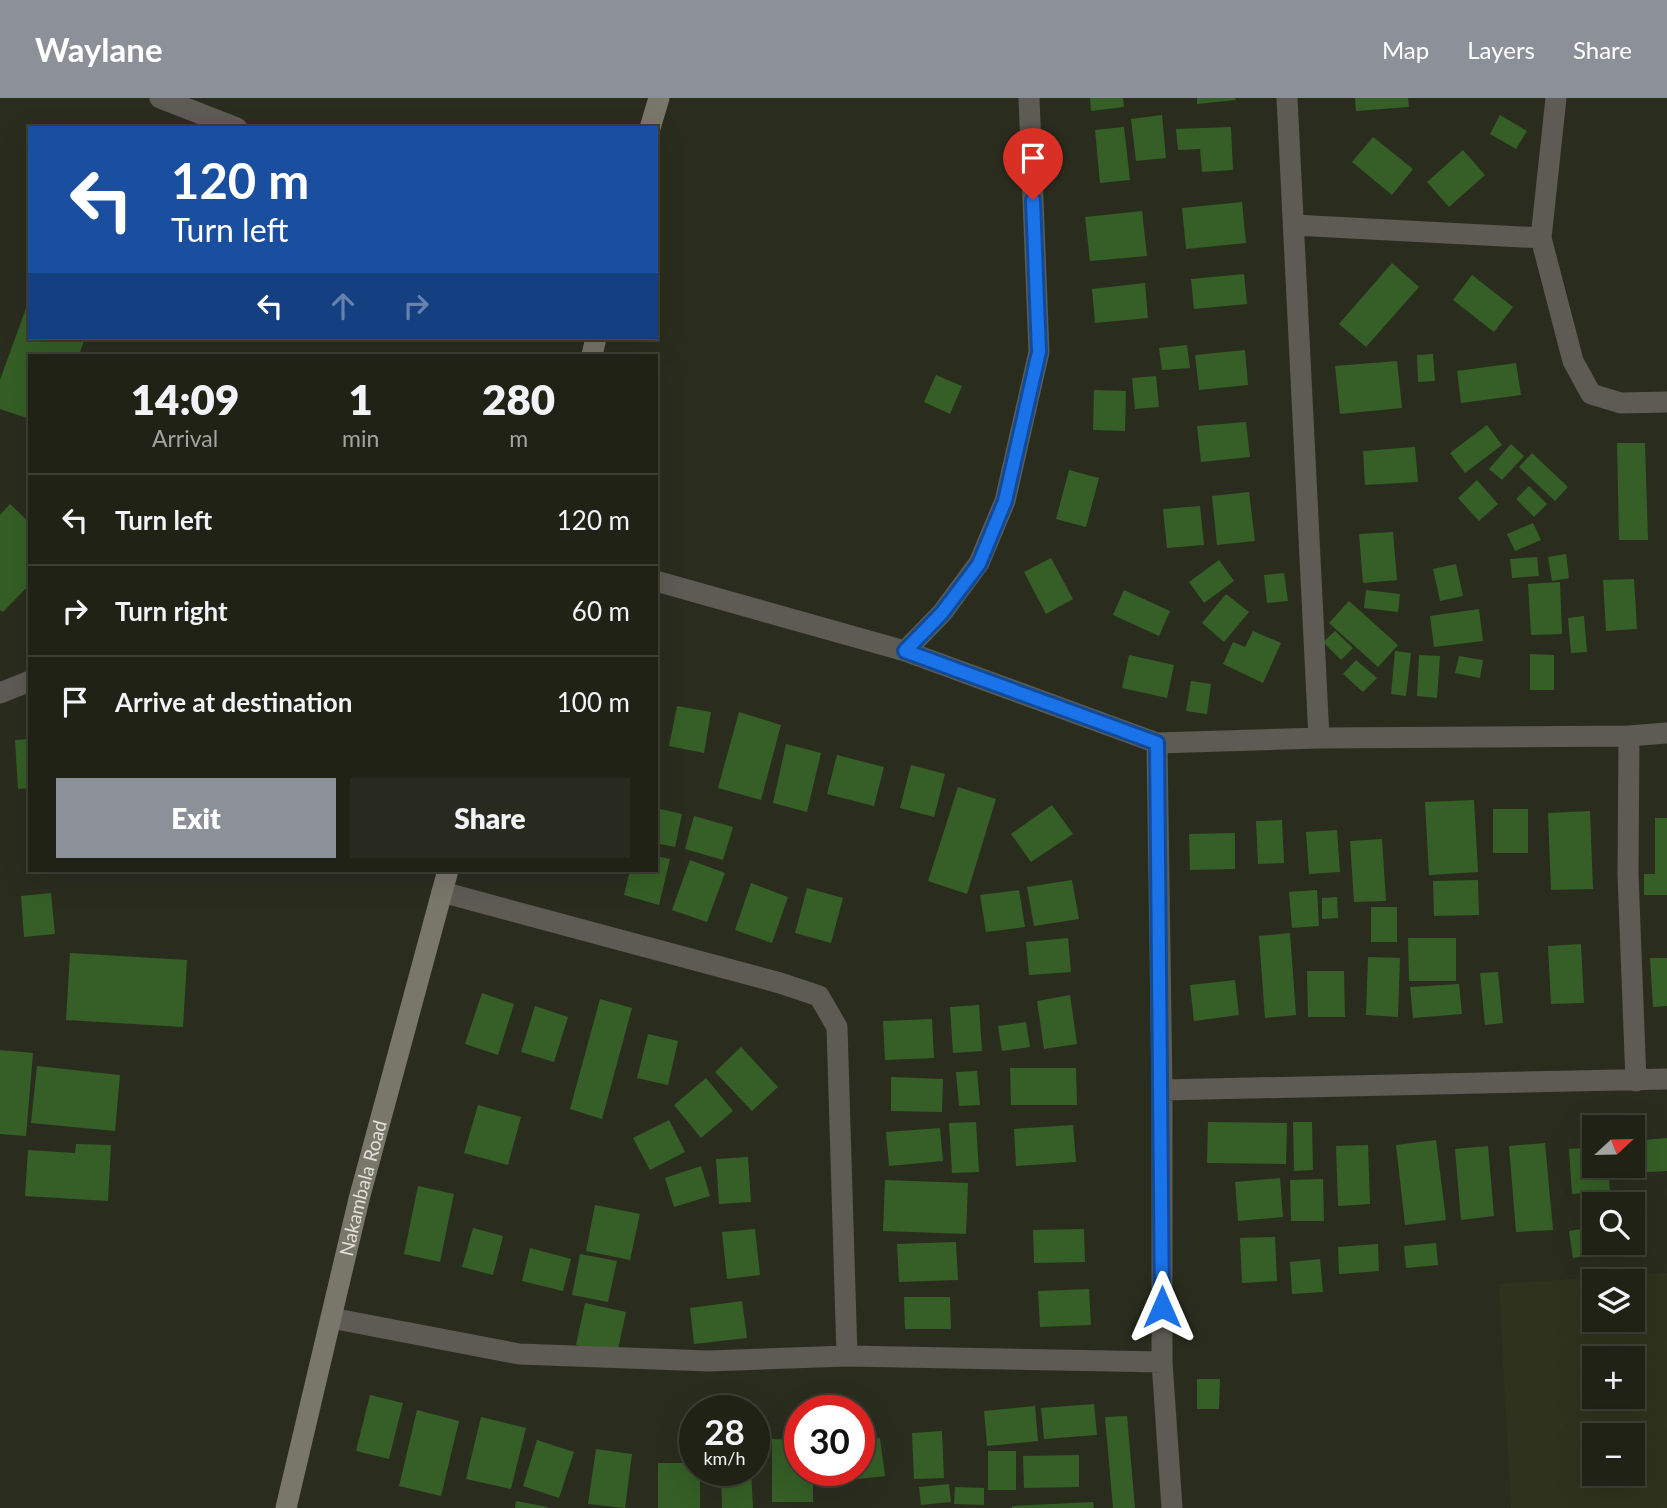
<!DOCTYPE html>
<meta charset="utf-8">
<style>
:root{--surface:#202216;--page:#282a1f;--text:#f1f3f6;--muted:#a2a4a1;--line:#3d3f35;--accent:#8c9099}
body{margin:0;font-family:Lato,sans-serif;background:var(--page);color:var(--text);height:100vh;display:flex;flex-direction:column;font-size:26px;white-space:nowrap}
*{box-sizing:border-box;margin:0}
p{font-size:23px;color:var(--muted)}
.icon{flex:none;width:38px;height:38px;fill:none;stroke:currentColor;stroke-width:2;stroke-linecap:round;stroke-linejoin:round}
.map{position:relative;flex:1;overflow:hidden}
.details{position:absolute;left:28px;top:256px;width:630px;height:518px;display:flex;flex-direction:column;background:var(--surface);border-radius:0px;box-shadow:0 7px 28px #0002,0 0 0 2px var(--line)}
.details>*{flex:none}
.guide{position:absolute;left:28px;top:28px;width:630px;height:214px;border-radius:0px;box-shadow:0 7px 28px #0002,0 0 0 2px var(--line);background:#1a4fa0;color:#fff;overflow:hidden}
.needle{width:46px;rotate:68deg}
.buttons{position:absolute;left:1582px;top:1017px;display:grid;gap:14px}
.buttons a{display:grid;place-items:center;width:63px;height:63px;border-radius:0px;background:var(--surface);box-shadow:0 7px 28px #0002,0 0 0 2px var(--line);font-size:35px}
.speed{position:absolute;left:679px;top:1297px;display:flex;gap:14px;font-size:35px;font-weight:700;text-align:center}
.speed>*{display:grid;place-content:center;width:91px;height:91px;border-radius:50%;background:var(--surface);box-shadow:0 7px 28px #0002,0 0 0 2px var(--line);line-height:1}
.speed small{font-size:18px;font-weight:400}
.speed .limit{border:10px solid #d22;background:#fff;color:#111}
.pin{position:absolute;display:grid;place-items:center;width:60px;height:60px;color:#fff;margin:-72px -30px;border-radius:50% 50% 50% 0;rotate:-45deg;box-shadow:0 0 7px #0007}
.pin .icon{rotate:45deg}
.me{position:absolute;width:77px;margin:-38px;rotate:0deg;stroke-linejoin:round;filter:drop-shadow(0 0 5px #0008)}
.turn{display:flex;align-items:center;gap:24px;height:147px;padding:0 28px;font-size:32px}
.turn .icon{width:91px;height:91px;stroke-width:2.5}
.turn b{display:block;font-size:49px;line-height:60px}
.lanes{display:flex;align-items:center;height:66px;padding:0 28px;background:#0003;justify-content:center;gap:35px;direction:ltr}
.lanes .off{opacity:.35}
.eta{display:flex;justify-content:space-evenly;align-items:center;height:119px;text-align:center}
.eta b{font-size:42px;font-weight:800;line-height:49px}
.button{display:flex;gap:14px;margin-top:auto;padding:14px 28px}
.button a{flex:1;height:80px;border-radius:0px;background:var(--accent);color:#fff;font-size:28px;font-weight:800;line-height:80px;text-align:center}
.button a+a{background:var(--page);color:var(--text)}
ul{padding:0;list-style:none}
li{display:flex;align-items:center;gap:21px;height:91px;padding:0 28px;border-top:2px solid var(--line)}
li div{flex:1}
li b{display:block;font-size:26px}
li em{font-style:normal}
header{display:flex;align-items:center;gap:42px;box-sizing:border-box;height:98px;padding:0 35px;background:var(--accent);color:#fff}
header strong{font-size:33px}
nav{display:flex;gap:38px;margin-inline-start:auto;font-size:24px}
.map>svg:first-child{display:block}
.built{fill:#2f331d;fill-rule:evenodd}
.building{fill:#355f26}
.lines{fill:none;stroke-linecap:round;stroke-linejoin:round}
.street{stroke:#5d5b54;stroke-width:21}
.secondary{stroke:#79766a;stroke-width:21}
.route-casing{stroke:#114b97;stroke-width:18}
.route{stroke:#1a73e8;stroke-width:12}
.labels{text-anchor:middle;stroke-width:7;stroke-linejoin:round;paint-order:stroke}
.street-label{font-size:19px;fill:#e0e2d9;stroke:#202314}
</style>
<header>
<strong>Waylane</strong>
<nav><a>Map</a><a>Layers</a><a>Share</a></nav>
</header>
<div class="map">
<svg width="1667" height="1410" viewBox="0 0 1667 1410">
<rect width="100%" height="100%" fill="#2a2d1e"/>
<!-- built -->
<path class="built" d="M1667,1175V1410H1511L1499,1186ZM1594,1183H1633V1222H1594ZM1594,1260H1633V1298H1594ZM1633,1337V1376H1594V1337Z"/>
<!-- building -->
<path class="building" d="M1090,0H1123L1124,9L1091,13Z
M1197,0H1235L1236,2L1197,6Z
M1355,0H1408L1409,9L1356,13Z
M1162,17L1166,60L1136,63L1131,21Z
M1500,17L1527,33L1516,51L1490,36Z
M1124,29L1130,82L1100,85L1095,32Z
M1231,29L1233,72L1202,74L1200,51L1178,52L1176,31Z
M1373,39L1413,71L1392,97L1352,64Z
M1463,52L1485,77L1449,109L1427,84Z
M1242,104L1246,145L1186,151L1182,110Z
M1142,113L1147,158L1090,163L1085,119Z
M1392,165L1419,189L1366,249L1339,226Z
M1244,176L1247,206L1194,211L1191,181Z
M1472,177L1513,209L1494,234L1453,202Z
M1145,185L1148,220L1095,225L1092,191Z
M29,202L30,240H85L79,257H30V321L0,311V282Z
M1187,247L1190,270L1162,272L1159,250Z
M1245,252L1248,287L1199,292L1195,257Z
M1433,256L1435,283L1418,284L1417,257Z
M1397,263L1402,310L1340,316L1335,268Z
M1516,265L1521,297L1461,305L1457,273Z
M936,277L962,288L950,316L924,304Z
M1156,278L1159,309L1135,311L1132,280Z
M1094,292L1126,293L1125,333L1093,332Z
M1246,324L1250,359L1201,364L1197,328Z
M1487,327L1502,347L1465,375L1450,355Z
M1617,345H1645L1648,442H1619Z
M1511,346L1524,358L1502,382L1489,371Z
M1415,349L1418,384L1365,387L1363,353Z
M1532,355L1568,389L1555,403L1519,369Z
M1069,372L1099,380L1086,429L1056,421Z
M1477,382L1498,406L1479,423L1458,400Z
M1529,388L1547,406L1534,419L1516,401Z
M1249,394L1255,443L1217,447L1212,398Z
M10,406L30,425V486L3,514L0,512V417Z
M1200,408L1204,447L1167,450L1163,411Z
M1533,425L1541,442L1515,453L1507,436Z
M1393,434L1397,482L1363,485L1359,436Z
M1566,456L1569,480L1552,483L1548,459Z
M1537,459L1539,478L1512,480L1510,461Z
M1051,460L1073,501L1046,516L1024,474Z
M1219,462L1234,483L1204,505L1189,484Z
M1456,466L1463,498L1440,503L1433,471Z
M1284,475L1288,503L1267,505L1264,477Z
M1634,481L1637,531L1606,533L1603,482Z
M1560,484L1562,536L1531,537L1528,486Z
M1124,492L1170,513L1159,538L1113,517Z
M1366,492L1400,496L1398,514L1364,510Z
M1226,496L1249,514L1224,544L1202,525Z
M1349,503L1398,547L1378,569L1329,525Z
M1479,511L1483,543L1434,549L1430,518Z
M1584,518L1587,554L1571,555L1568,520Z
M1253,533L1281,545L1263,585L1223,566L1233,544L1245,549Z
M1335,533L1353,550L1341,562L1323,544Z
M1395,553L1411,555L1406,598L1391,596Z
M1530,556L1554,557V592H1530Z
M1129,557L1174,567L1167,600L1122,590Z
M1419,557L1440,558L1437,600L1417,598Z
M1459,558L1483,562L1480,580L1455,575Z
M1356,562L1377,580L1363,594L1343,576Z
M1191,583L1211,586L1207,616L1186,613Z
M677,608L711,614L704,655L669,648Z
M739,614L781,627L761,702L718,690Z
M30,641V690L18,691L15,642Z
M786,646L821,655L807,714L773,705Z
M837,657L884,669L874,708L827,696Z
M911,667L945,676L934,719L900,710Z
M958,689L996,701L967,796L928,783Z
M1474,702L1478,774L1429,777L1425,704Z
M1052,707L1073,736L1031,764L1011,736Z
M656,710L682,716L675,749L656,745Z
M1493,711H1528V755H1493Z
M1590,713L1593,791L1551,792L1548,715Z
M694,718L733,729L723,762L685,751Z
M1655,720H1667V797H1644V776H1655Z
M1282,722L1284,765L1258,766L1256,723Z
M1337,732L1340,774L1309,776L1306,734Z
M1235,735V771L1190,772L1189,736Z
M1382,741L1386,803L1354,804L1350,743Z
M656,758L670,761L659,807L624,797L630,772H656Z
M690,762L725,775L707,824L672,812Z
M1072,782L1079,821L1034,828L1027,789Z
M1478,782L1479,817L1434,818L1433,783Z
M751,785L788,799L772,845L735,832Z
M807,790L843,800L831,845L795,835Z
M1019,792L1025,829L986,834L980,797Z
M1317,792L1319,828L1292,830L1289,794Z
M51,795L55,836L24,839L21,798Z
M1337,799L1338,820L1322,821V800Z
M1371,809H1397V844H1371Z
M1290,835L1296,917L1265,920L1259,838Z
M1068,840L1071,874L1029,877L1026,844Z
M1408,840H1456V883H1409Z
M1581,846L1584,905L1551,906L1548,848Z
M70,855L187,862L183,929L66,922Z
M1368,859L1400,860L1398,919L1366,917Z
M1650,860H1667V908L1653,909Z
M1307,873H1344L1345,919H1308Z
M1498,874L1503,925L1485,927L1480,875Z
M1235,882L1239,917L1194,923L1190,887Z
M1459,886L1462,916L1413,920L1410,889Z
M482,895L514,906L498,957L465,946Z
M1070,897L1077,946L1044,951L1037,903Z
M600,901L632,910L602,1021L570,1011Z
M979,907L982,953L953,955L950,909Z
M535,908L568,919L554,964L521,954Z
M932,921L934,960L885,962L883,923Z
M1026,924L1030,949L1002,953L998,928Z
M648,936L678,943L668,987L637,980Z
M741,949L778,989L752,1013L715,974Z
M0,952L33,955L26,1038L0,1036Z
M37,968L120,977L115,1033L31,1025Z
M1010,970H1076L1077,1007H1011Z
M977,973L980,1007L959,1008L956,974Z
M891,979L943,981L942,1014L891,1013Z
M706,980L733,1013L701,1040L674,1007Z
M478,1007L521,1019L508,1067L464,1055Z
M669,1022L685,1054L650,1072L633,1040Z
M976,1024L979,1074L952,1075L949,1025Z
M1208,1024L1287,1025L1286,1066L1207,1065Z
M1293,1024H1312L1313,1072L1294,1073Z
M1073,1027L1076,1064L1016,1068L1014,1031Z
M940,1030L943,1063L889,1068L886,1034Z
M1667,1040V1073L1634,1075L1633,1043Z
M1436,1042L1446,1122L1405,1127L1396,1047Z
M1545,1045L1553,1132L1516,1134L1509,1048Z
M76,1046L111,1047L108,1103L25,1098L28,1052L75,1055Z
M1368,1047L1370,1106L1338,1108L1336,1048Z
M1488,1048L1494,1118L1461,1122L1455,1051Z
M1594,1049V1068H1608L1610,1093L1572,1096L1569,1051Z
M748,1059L751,1104L719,1106L716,1061Z
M701,1068L710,1098L674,1109L665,1080Z
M1280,1080L1283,1119L1238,1123L1235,1084Z
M1323,1081L1324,1123H1291L1290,1082Z
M885,1082L968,1085L966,1136L883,1133Z
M418,1088L454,1096L440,1164L404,1156Z
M595,1107L640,1116L630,1162L586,1153Z
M1594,1129V1144H1617L1618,1153L1573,1160L1569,1133Z
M473,1130L503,1138L493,1177L462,1169Z
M755,1131L760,1177L727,1181L722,1134Z
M1084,1131L1085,1164L1034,1165L1033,1132Z
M1275,1139L1277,1183L1242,1185L1240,1140Z
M956,1144L958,1182L899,1184L897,1146Z
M1436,1145L1438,1167L1406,1170L1404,1148Z
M1378,1146L1379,1173L1339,1176L1338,1149Z
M530,1150L571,1161L563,1193L522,1183Z
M580,1156L617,1163L608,1204L572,1197Z
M1320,1161L1323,1194L1292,1196L1290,1164Z
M1089,1191L1091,1227L1040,1229L1038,1193Z
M904,1199H950L951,1231H905Z
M742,1203L747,1240L694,1246L690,1210Z
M585,1205L626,1214L617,1256L576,1247Z
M1197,1281H1220L1219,1311H1197Z
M370,1297L403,1305L389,1361L356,1353Z
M1094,1306L1097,1337L1044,1341L1041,1310Z
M1035,1308L1038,1343L987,1348L984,1313Z
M417,1312L459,1323L441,1398L399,1388Z
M1127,1318L1135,1410H1113L1105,1319Z
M481,1319L526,1330L511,1391L466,1381Z
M942,1333L944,1380L914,1381L912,1335Z
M880,1340L885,1378L841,1383L840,1372H859V1343Z
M772,1341L800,1342V1372H813V1404H772Z
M537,1342L574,1354L559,1400L523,1388Z
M596,1351L632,1356L625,1410L588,1406Z
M988,1353H1016V1392H988Z
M1079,1357V1389L1024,1390L1023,1358Z
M658,1365H695V1372H700V1410H658Z
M721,1372H751L753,1410H722Z
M949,1386L951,1404L921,1407L919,1389Z
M955,1389L984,1390V1407L954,1406Z
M516,1403L548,1409L547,1410H515Z
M1093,1404L1094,1410H1012V1408Z"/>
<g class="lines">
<!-- street -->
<path class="street" d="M160,0L237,30
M1287,0L1319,640
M1556,0L1541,140L1573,263L1591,296L1621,305L1667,304
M1294,127L1541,140
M656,483L905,553L1157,645L1319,640L1629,638L1667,635
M905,553L942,515L979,465L1005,403L1039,254L1029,0
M0,595L30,583
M1629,638L1628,777L1636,983
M1157,645L1162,992L1667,981
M442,794L780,885L819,898L837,929L847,1258
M1162,992V1264L1172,1410
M331,1220L519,1256L709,1263L847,1258L1162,1264"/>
<!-- secondary -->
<g class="secondary">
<path d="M650,30L659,0"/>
<path d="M592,257L596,240"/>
<path id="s1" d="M286,1410L359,1101L448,772"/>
</g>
</g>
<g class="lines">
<!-- route casing -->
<g class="route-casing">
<path id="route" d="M1033,102L1039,254L1005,403L979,466L942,515L905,553L1157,645L1162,1209"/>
</g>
<!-- route -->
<use href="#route" class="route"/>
</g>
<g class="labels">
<!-- street labels -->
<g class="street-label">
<text dy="7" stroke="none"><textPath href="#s1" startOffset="329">Nakambala Road</textPath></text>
</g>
</g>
</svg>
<div class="buttons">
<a><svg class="needle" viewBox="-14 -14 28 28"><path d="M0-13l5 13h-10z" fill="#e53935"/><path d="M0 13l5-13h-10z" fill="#a2a4a1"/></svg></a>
<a><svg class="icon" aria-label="search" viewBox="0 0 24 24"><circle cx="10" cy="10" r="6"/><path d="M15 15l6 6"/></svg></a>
<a><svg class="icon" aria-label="layers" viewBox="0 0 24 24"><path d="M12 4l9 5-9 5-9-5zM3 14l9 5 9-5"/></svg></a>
<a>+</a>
<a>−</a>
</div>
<div class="speed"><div>28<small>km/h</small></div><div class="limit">30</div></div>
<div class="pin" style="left:1033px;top:102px;background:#d93025"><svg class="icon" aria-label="arrive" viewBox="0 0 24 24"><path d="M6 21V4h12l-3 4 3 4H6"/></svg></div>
<svg class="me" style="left:1162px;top:1209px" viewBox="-20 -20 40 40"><path d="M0-17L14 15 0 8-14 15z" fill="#1a73e8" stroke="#fff" stroke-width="4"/></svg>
<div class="guide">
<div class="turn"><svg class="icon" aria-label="left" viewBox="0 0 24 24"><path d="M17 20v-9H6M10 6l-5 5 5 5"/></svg><div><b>120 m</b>Turn left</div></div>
<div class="lanes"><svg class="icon" aria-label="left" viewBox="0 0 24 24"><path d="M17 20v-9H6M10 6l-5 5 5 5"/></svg><svg class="icon off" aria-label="ahead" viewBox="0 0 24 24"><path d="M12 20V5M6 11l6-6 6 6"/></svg><svg class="icon off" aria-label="right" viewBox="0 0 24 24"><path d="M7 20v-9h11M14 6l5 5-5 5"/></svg></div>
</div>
<section class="details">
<div class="eta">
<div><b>14:09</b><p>Arrival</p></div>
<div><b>1</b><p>min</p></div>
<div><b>280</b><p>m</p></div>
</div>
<ul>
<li><svg class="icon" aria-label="left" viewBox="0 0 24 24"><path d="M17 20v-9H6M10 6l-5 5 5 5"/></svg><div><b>Turn left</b></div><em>120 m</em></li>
<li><svg class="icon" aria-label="right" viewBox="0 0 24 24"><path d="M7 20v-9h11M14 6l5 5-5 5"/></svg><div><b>Turn right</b></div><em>60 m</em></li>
<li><svg class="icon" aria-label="arrive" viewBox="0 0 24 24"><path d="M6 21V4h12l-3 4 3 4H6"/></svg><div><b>Arrive at destination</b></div><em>100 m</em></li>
</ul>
<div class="button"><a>Exit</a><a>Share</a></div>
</section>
</div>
